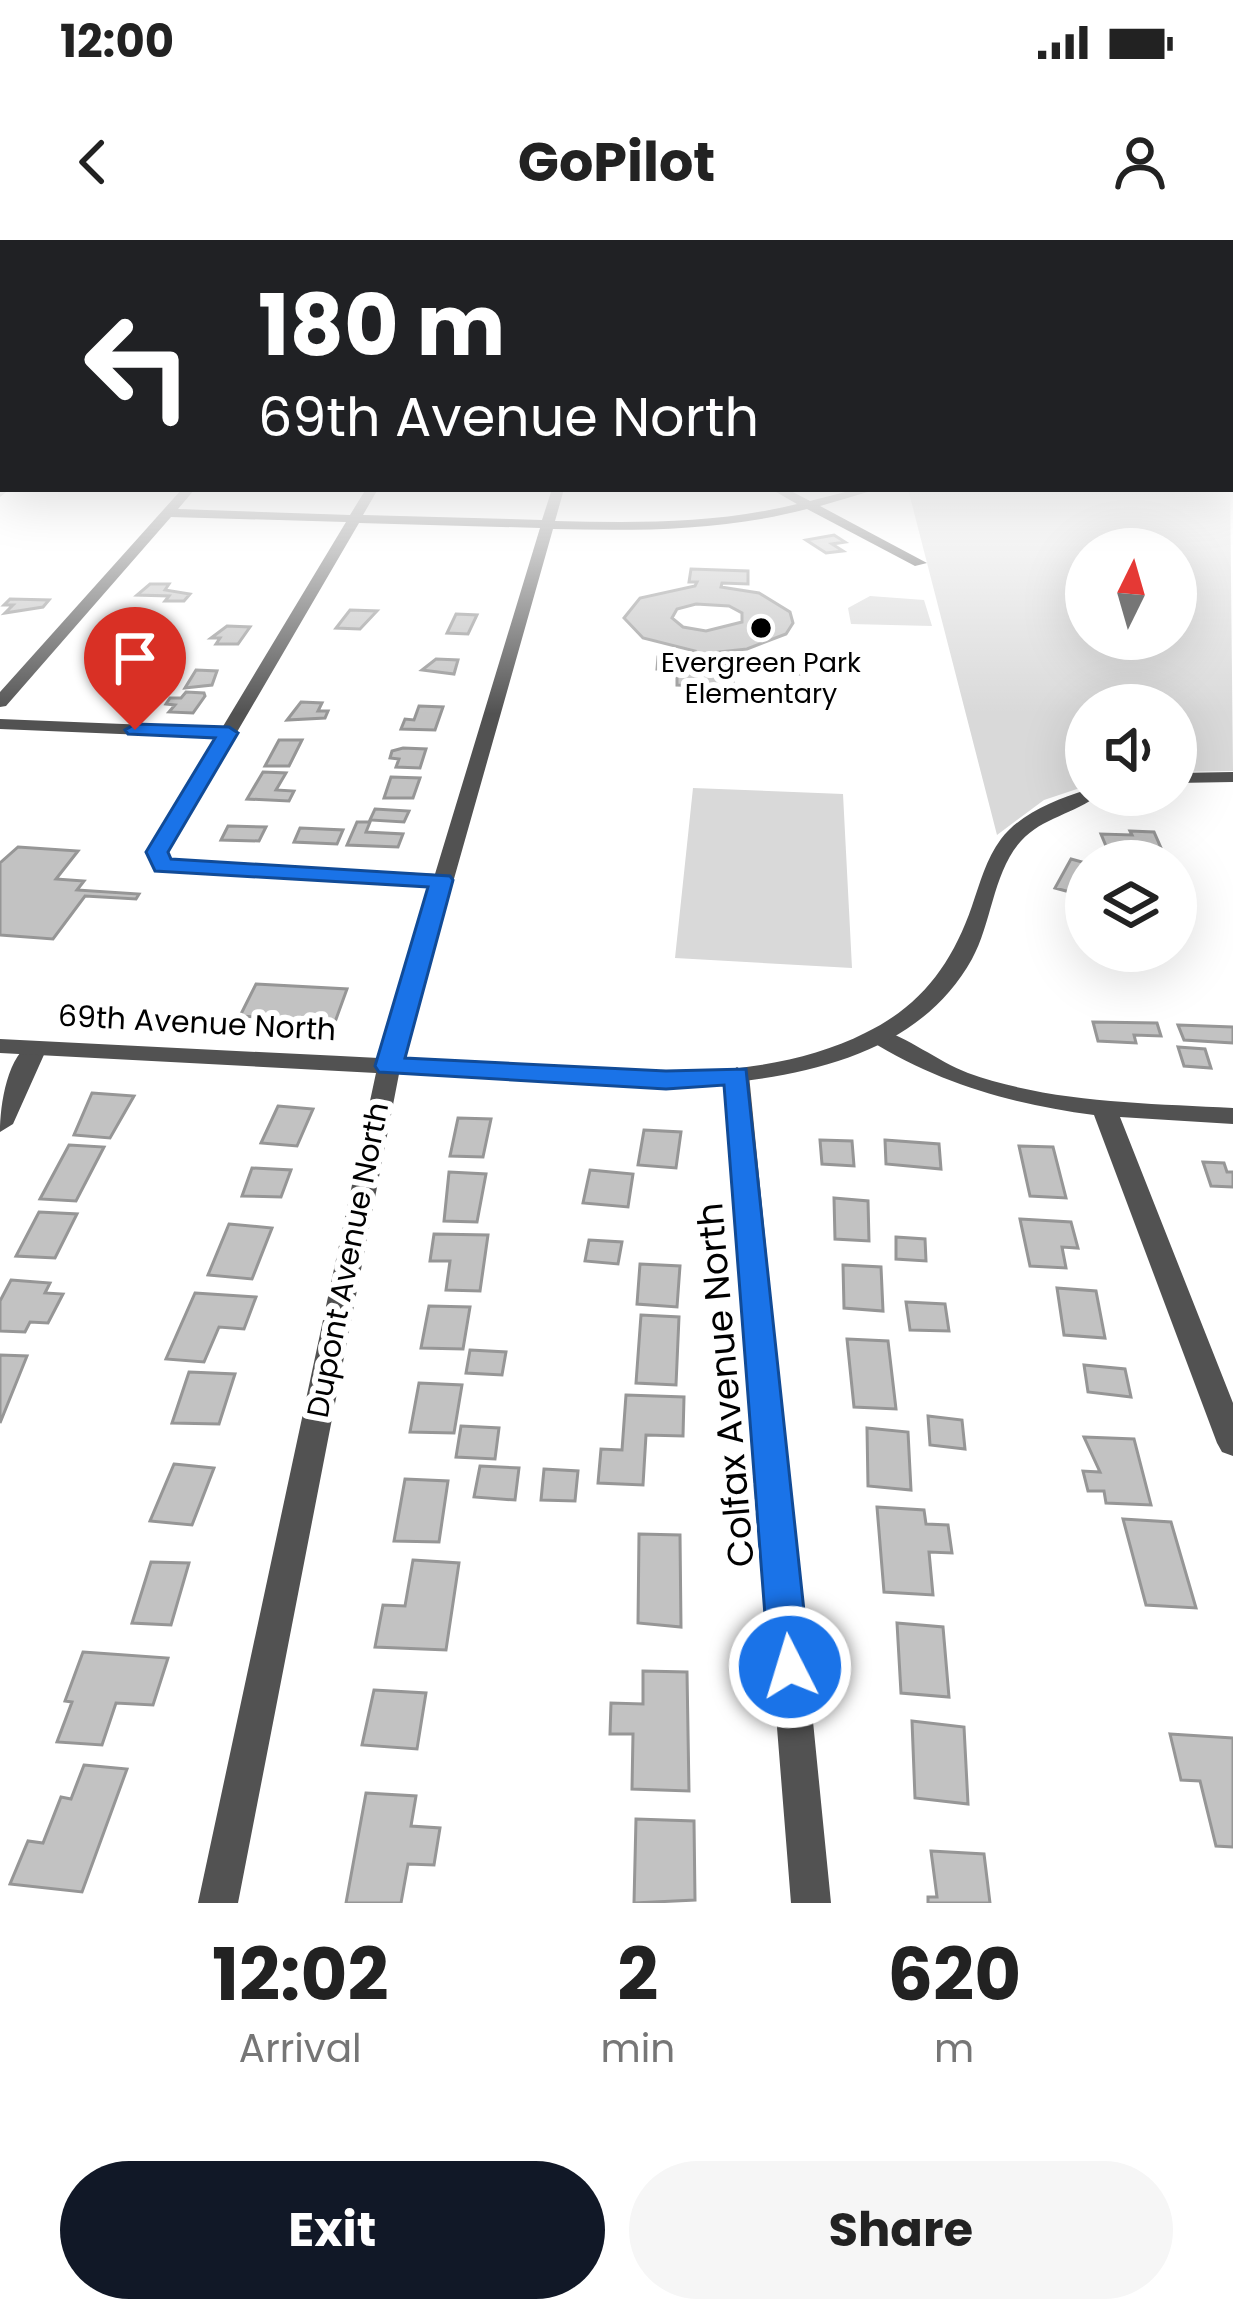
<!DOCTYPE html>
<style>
:root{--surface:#fff;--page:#f6f6f6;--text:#222;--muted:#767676;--accent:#111827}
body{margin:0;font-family:Poppins,sans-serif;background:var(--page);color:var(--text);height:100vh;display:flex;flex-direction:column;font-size:45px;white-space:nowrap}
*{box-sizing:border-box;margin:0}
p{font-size:39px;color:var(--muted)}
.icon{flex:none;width:66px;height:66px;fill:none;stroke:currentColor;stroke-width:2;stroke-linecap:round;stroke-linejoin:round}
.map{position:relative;height:1663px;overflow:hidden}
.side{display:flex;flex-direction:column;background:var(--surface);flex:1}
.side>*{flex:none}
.banner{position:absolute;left:0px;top:0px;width:1233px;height:252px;box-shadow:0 12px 48px #0002;background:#202124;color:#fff;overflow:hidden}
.needle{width:78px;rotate:5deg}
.tools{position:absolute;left:1065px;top:288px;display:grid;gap:24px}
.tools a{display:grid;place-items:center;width:132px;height:132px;border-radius:50%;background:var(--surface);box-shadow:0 12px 48px #0002;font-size:60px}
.pin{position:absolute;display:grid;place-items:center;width:102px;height:102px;color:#fff;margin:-123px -51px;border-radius:50% 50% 50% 0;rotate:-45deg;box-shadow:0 0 12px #0007}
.pin .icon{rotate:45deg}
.me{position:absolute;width:132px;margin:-66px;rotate:355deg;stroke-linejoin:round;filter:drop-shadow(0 0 9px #0008)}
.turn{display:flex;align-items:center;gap:42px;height:252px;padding:0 60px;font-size:54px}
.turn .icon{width:156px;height:156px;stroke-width:2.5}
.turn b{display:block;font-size:84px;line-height:102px}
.eta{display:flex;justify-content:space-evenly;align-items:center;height:204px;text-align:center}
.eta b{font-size:72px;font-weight:700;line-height:84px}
.primary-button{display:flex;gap:24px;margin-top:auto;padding:24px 60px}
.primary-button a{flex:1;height:138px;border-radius:72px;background:var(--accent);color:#fff;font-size:48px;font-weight:700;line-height:138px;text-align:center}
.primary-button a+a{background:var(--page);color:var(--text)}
.status{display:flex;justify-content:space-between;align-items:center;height:84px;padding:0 60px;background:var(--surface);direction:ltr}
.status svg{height:33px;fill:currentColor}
header{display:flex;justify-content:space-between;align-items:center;height:156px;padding:0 60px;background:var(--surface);font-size:54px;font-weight:700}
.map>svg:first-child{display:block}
.green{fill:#d9d9d9;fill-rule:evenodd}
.building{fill:#c2c2c2;stroke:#969696;stroke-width:3;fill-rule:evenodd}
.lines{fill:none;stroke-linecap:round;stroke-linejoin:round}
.minor{fill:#525252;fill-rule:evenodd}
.tertiary{fill:#525252;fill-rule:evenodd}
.route{fill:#1a73e8;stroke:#114b97;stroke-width:3}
.poi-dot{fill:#000;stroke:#fff;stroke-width:4.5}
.labels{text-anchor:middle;stroke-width:12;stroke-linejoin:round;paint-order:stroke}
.far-poi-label{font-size:27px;fill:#000;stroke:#fff}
.street-label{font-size:30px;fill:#000;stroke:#fff}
.near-street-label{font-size:36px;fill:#000;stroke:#fff}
</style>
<div class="status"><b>12:00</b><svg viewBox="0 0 49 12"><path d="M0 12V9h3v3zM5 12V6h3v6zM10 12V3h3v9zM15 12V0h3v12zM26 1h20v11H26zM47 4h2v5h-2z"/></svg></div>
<header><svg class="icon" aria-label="back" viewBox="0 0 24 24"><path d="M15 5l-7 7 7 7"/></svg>GoPilot<svg class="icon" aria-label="person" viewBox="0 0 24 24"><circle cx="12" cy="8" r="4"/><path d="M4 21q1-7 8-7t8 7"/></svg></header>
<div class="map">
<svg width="1233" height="1663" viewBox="0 0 1233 1663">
<rect width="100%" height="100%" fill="#fff"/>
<!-- green -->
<path class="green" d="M1230,241L1233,531L1176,532V465H1086V546L1044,560L997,595L908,249H1230ZM1086,309H1176V399H1086Z
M870,356L924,360L932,386L851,384L848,368Z
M693,548L843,554L852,728L675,718Z"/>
<!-- building -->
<path class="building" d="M834,295L845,302L832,304L843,311L826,313L806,300Z
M691,329L748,331V344L722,343L721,347L759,353L790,372L793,383L786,394L747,409L718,412V418L799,420L800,434L734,432L733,447L677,445V429H657L658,417H693L695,411L643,398L624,378L640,358L695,346L697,342H689ZM696,364L729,366L742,373V382L706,391L683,387L672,378L677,369Z
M150,344H169L165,350L190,354L184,361H165L169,356L137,355Z
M10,359L49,360L43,367L5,373L13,365H4Z
M350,370L377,371L360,389L336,388Z
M456,374L477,375L468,394L447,393Z
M227,386L250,387L238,404H216L220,398H211Z
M101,403L135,404L128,412L90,417Z
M436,419L458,420L454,434L422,430Z
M196,430L217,431L212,445L185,448Z
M186,452L204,453L205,456L193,473L169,472L175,465L166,464L170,458H181Z
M301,462L322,463L318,471H328L325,478L287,480Z
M419,466L443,467L435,490L401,489L405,479L414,480Z
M279,500H302L289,526H265Z
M403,508L426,509L420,528L396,527L399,519L390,518L392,511Z
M263,532L286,533L276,550L294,551L289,561L247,559Z
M391,537L420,538L413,558H384Z
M375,569L409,571L404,582L370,580Z
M357,582H370L366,592L403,594L398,607L347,605Z
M228,586L266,587L259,601L221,600Z
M300,588L343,590L337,604L294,602Z
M1130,591L1154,592L1161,608L1106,606L1101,594L1132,595Z
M18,607L78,611L56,639L84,641L77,650L139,654L136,659L85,656L53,699L0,695V623Z
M1071,619L1086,623L1081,655L1055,648Z
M256,744L347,749L335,782L240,776Z
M1093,782L1157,783L1161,796L1134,795L1136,803L1098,801Z
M1178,785L1233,787V803L1184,800Z
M1178,807L1205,809L1211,828L1184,826Z
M92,853L134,856L110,898L74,895Z
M278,866L313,869L297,906L261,903Z
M458,878L491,879L483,917L450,916Z
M644,890L681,892L676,928L638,925Z
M820,900L852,901L854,926L822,924Z
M885,900L939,904L941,929L886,924Z
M69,905L104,907L76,961L40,959Z
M1019,906L1053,907L1066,958L1030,956Z
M1203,922L1224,923L1227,932H1233V947L1211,946Z
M252,928L291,930L281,957L242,956Z
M590,930L633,934L628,967L583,963Z
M449,932L486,934L477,982L444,981Z
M834,958L868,961L869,1001L835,999Z
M39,972L77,974L55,1018L16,1016Z
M1020,979L1071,982L1078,1008L1062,1007L1066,1028L1030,1026Z
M229,984L272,988L252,1039L208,1035Z
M434,994L488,995L480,1051L446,1050L450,1021H430Z
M896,997L925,999L926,1021L896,1019Z
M589,1000L622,1002L618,1024L585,1021Z
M640,1024L680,1026L677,1067L637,1064Z
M843,1025L881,1027L883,1071L844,1068Z
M11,1040L50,1043L45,1053L63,1054L48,1083L30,1082L25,1092L0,1091V1061Z
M1057,1048L1096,1051L1105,1098L1064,1095Z
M195,1053L256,1057L244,1089L219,1087L204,1122L166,1119Z
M906,1062L945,1064L949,1091L910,1090Z
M429,1066L470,1067L463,1109L421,1108Z
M641,1075L679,1077L676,1145L636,1143Z
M847,1099L888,1101L896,1169L854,1167Z
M470,1110L506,1112L502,1135L466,1133Z
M0,1115L27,1116L0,1183Z
M1084,1125L1125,1129L1131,1157L1088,1152Z
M189,1132L235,1134L219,1184L172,1183Z
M419,1143L462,1145L454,1193L410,1192Z
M626,1155L684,1157L683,1196L646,1195L643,1245L598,1243L601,1209L622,1210Z
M928,1176L962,1180L965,1209L930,1205Z
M461,1186L499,1188L495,1219L456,1217Z
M867,1188L908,1192L911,1250L868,1246Z
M1084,1197L1134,1199L1151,1265L1106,1263L1104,1251H1088L1083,1231L1100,1232Z
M174,1224L214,1228L192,1285L150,1281Z
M480,1226L519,1228L515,1260L474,1257Z
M544,1229L578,1231L575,1261L541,1260Z
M405,1239L448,1241L439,1302L394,1301Z
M877,1267L924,1270L926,1284L948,1285L952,1313L929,1312L933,1355L884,1352Z
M1123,1279L1171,1282L1196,1368L1146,1365Z
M639,1294L680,1295L681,1387L638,1383Z
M413,1320L459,1323L446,1410L375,1407L383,1365L405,1366Z
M151,1322L189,1323L171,1385L132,1383Z
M897,1383L943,1387L949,1457L901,1453Z
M83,1412L168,1418L153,1465L116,1463L102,1505L57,1502L72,1462L65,1461Z
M643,1431L687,1432L689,1551L632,1549L633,1494H610L611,1463L643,1464Z
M374,1450L426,1453L417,1509L362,1505Z
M912,1481L964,1487L968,1564L915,1558Z
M1170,1494L1233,1498V1607L1216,1606L1200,1541L1181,1540Z
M84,1525L127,1529L82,1652L10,1644L28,1601L43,1603L61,1557L71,1559Z
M366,1553L416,1556L411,1586L440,1588L434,1625L408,1624L401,1663H346Z
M636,1579L694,1581L695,1660L634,1663Z
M931,1611L984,1614L990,1663H928V1657H937Z"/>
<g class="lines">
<!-- minor -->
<path class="minor" d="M0,246L3,249H10L0,257Z
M182,249H195L178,269L350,275L366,249H378L363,275L542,280L552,249H564L555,281C637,283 716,284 797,264L771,249H787L810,261L857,249H878L820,266L927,323L915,326L807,269C722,291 640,291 553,289L401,826L389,833L377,826L432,646L156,630L147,612L216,498L0,489V479L222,488L346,282L171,277L6,466L0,467V452ZM359,283L540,288L435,634L171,620L167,612Z
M877,788C908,797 937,821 968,833C1052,863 1145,863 1233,868V884L1120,877L1233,1163V1216L1222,1212L1217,1203L1094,875C1012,864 940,844 869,800L865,795Z
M35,801L47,808L13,884L0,892C0,866 7,812 35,801Z
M737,827L749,835L831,1663H791L725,835Z"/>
<!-- tertiary -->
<path class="tertiary" d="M1233,532V542L1176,543V533Z
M1086,550V555H1098C1075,574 1043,577 1021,601C993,632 992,683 972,719C913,826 776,841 666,848L399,834L238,1663H198L376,833L0,813V799C139,806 278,813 417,820C553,827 741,856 865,793C921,766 952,724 972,666C980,643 986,619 1001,599C1021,573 1055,560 1086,550Z"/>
</g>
<!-- sky -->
<linearGradient id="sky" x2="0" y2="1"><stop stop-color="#8baccb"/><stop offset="0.51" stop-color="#fff"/><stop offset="1" stop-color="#fff" stop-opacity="0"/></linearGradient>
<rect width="1233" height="474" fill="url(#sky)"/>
<!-- route -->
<path class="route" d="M135,484L229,487L238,493L168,612L171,619L450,636L453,640L405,818L666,831L746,829L810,1427L804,1441L790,1446L775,1441L769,1427L724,845L666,849L379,832L375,826L428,647L155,631L146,612L215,498L128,494L125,490Z"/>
<!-- markers -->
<circle class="poi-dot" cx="761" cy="388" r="12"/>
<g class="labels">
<!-- far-poi labels -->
<g class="far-poi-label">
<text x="761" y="432">Evergreen Park<tspan x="761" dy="31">Elementary</tspan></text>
</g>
<!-- street labels -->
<g class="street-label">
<text transform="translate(197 783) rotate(3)" y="10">69th Avenue North</text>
<text transform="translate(348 1020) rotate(-79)" y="10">Dupont Avenue North</text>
</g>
<!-- near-street labels -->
<g class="near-street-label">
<text transform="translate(725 1145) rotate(-95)" y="13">Colfax Avenue North</text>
</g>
</g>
</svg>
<div class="tools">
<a><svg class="needle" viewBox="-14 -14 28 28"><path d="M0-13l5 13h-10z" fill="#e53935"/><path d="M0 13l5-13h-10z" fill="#767676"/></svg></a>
<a><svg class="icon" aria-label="sound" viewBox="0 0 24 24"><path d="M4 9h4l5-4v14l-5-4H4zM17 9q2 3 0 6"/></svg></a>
<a><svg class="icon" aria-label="layers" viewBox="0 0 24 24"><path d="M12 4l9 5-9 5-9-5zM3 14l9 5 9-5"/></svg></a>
</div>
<div class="pin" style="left:135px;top:490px;background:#d93025"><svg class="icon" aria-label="arrive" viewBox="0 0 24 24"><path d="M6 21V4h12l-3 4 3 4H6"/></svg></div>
<svg class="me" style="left:790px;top:1427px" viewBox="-20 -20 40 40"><circle r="17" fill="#1a73e8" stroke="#fff" stroke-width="3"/><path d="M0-11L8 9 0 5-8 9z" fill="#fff"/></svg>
<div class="banner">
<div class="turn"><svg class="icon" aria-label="left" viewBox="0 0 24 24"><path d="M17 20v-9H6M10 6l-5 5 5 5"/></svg><div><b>180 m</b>69th Avenue North</div></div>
</div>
</div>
<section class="side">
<div class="eta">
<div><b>12:02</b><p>Arrival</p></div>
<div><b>2</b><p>min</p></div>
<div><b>620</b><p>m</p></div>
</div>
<div class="primary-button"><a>Exit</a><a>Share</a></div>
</section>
